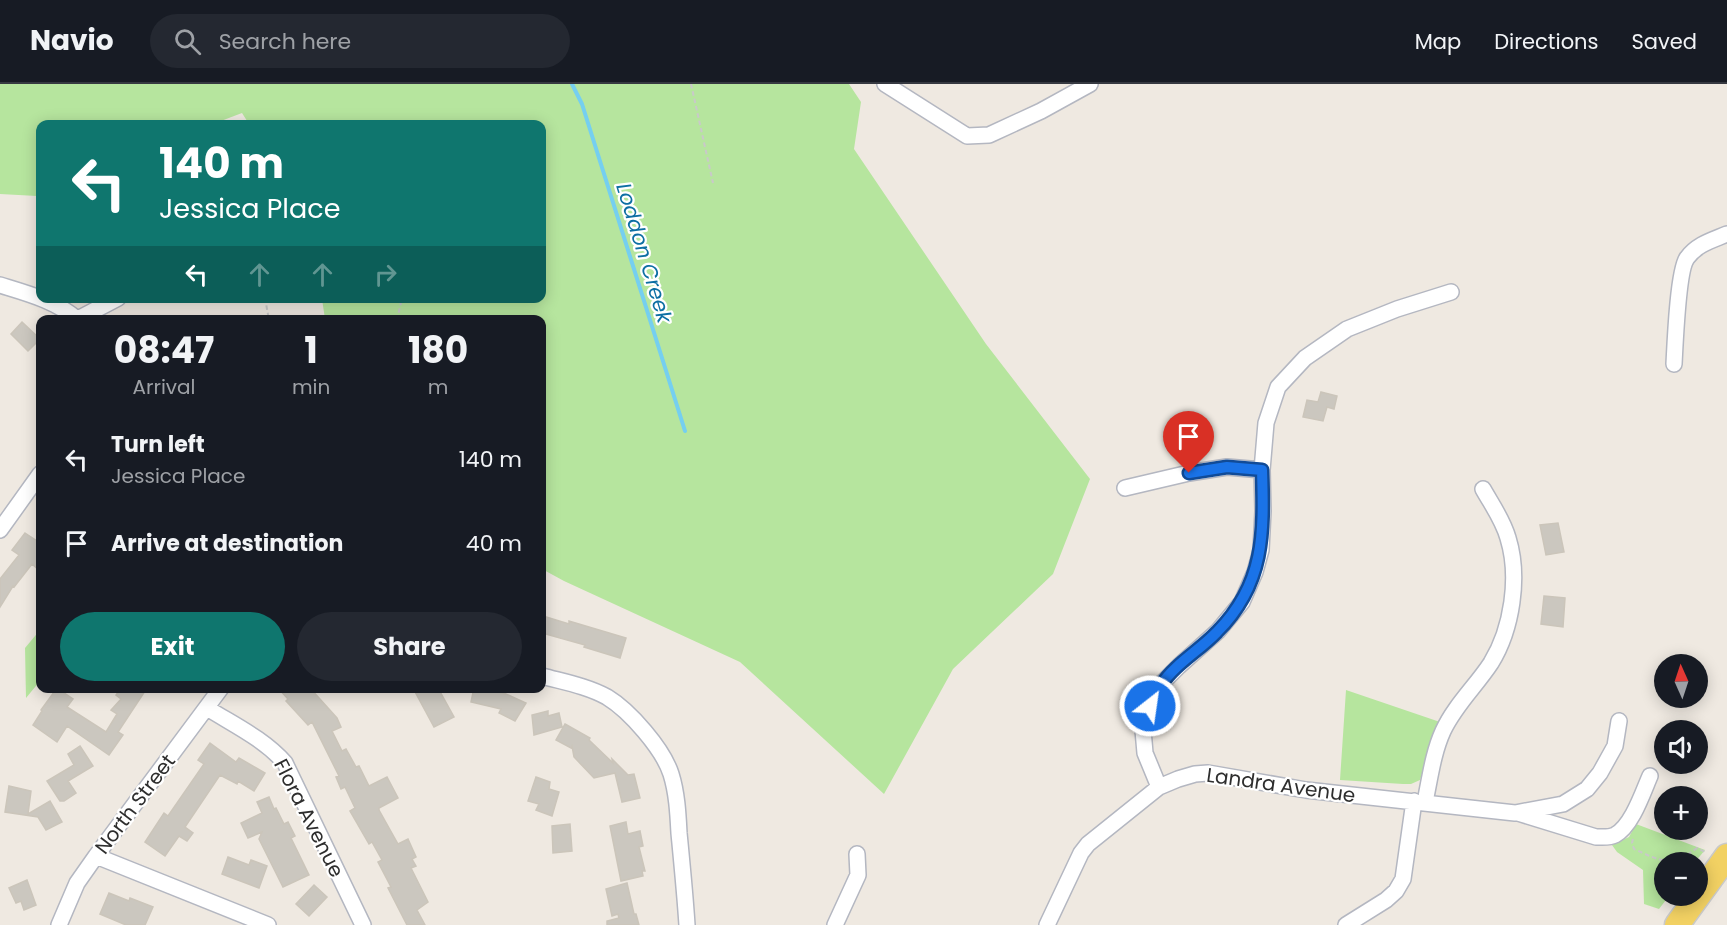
<!DOCTYPE html>
<meta charset="utf-8">
<style>
:root{--surface:#171b24;--page:#242831;--text:#f1f3f6;--muted:#9ea1a6;--line:#363941;--accent:#0f766e}
body{margin:0;font-family:Poppins,sans-serif;background:var(--page);color:var(--text);height:100vh;display:flex;flex-direction:column;font-size:22px;white-space:nowrap}
*{box-sizing:border-box;margin:0}
p{font-size:20px;color:var(--muted)}
.icon{flex:none;width:33px;height:33px;fill:none;stroke:currentColor;stroke-width:2;stroke-linecap:round;stroke-linejoin:round}
.map{position:relative;flex:1;overflow:hidden}
.drawer{position:absolute;left:36px;top:231px;width:510px;height:378px;display:flex;flex-direction:column;background:var(--surface);border-radius:12px;box-shadow:0 3px 15px #0003}
.drawer>*{flex:none}
.hud{position:absolute;left:36px;top:36px;width:510px;height:183px;border-radius:12px;box-shadow:0 3px 15px #0003;background:#0f766e;color:#fff;overflow:hidden}
.needle{width:39px;rotate:357deg}
.controls{position:absolute;left:1654px;top:570px;display:grid;gap:12px}
.controls a{display:grid;place-items:center;width:54px;height:54px;border-radius:50%;background:var(--surface);box-shadow:0 3px 15px #0003;font-size:30px}
.pin{position:absolute;display:grid;place-items:center;width:51px;height:51px;color:#fff;margin:-62px -26px;border-radius:50% 50% 50% 0;rotate:-45deg;box-shadow:0 0 6px #0007}
.pin .icon{rotate:45deg}
.me{position:absolute;width:66px;margin:-33px;rotate:30deg;stroke-linejoin:round;filter:drop-shadow(0 0 4px #0008)}
.turn{display:flex;align-items:center;gap:21px;height:126px;padding:0 24px;font-size:27px}
.turn .icon{width:78px;height:78px;stroke-width:2.5}
.turn b{display:block;font-size:42px;line-height:51px}
.lanes{display:flex;align-items:center;height:57px;padding:0 24px;background:#0003;justify-content:center;gap:30px;direction:ltr}
.lanes .off{opacity:.35}
.eta{display:flex;justify-content:space-evenly;align-items:center;height:102px;text-align:center}
.eta b{font-size:36px;font-weight:700;line-height:42px}
.action{display:flex;gap:12px;margin-top:auto;padding:12px 24px}
.action a{flex:1;height:69px;border-radius:36px;background:var(--accent);color:#fff;font-size:24px;font-weight:700;line-height:69px;text-align:center}
.action a+a{background:var(--page);color:var(--text)}
ul{padding:0;list-style:none}
li{display:flex;align-items:center;gap:18px;height:84px;padding:0 24px}
li div{flex:1}
li b{display:block;font-size:22px}
li em{font-style:normal}
header{display:flex;align-items:center;gap:36px;box-sizing:border-box;height:84px;padding:0 30px;background:var(--surface);border-bottom:2px solid var(--line)}
header strong{font-size:28px}
nav{display:flex;gap:33px;margin-inline-start:auto;font-size:21px}
.search{width:420px;height:54px;background:var(--page);display:flex;align-items:center;gap:15px;box-sizing:border-box;padding:0 21px;border-radius:33px;color:var(--muted);font-size:22px}
.map>svg:first-child{display:block}
.green{fill:#b6e59e}
.lines{fill:none;stroke-linecap:round;stroke-linejoin:round}
.stream{stroke:#75cff0;stroke-width:4}
.building{fill:#cbc7bf;stroke:#cbc5ba;stroke-width:1.5}
.minor-casing{stroke:#b4b7c1;stroke-width:18}
.primary-casing{stroke:#c9c9c9;stroke-width:27}
.path{stroke:#c9c9c9;stroke-width:2;stroke-dasharray:4.5 3;stroke-linecap:butt}
.minor{stroke:#fff;stroke-width:15}
.primary{stroke:#f2d163;stroke-width:24}
.route-casing{stroke:#114b97;stroke-width:15}
.route{stroke:#1a73e8;stroke-width:10}
.labels{text-anchor:middle;stroke-width:4.5;stroke-linejoin:round;paint-order:stroke}
.street-label{font-size:20px;fill:#2e2e2e;stroke:#fff}
.water-label{font-size:21px;font-style:italic;fill:#0d6fa3;stroke:#fff}
</style>
<header>
<strong>Navio</strong>
<div class="search"><svg class="icon" aria-label="search" viewBox="0 0 24 24"><circle cx="10" cy="10" r="6"/><path d="M15 15l6 6"/></svg>Search here</div>
<nav><a>Map</a><a>Directions</a><a>Saved</a></nav>
</header>
<div class="map">
<svg width="1727" height="841" viewBox="0 0 1727 841">
<rect width="100%" height="100%" fill="#efe9e1"/>
<!-- green -->
<path class="green" d="M0,0H849L861,18L854,65L986,260L1090,395L1053,490L953,585L884,710L740,578L564,497L542,485V236L325,235L322,215L542,214V40H249L242,29L213,40H40V111L37,112L0,110Z
M40,546V597L26,614L25,564Z
M1346,606L1440,638L1432,657L1420,696L1411,700H1403L1340,696Z
M1636,740L1705,766L1695,778H1665V812H1669L1659,825L1644,820L1643,786L1617,768L1612,761L1629,753Z"/>
<g class="lines">
<!-- stream -->
<path class="stream" d="M572,0L582,20L685,347"/>
</g>
<!-- building -->
<path class="building" d="M22,238L40,255L28,267L11,250Z
M1321,308L1337,312L1334,325L1327,323L1323,337L1303,333L1307,316L1318,318Z
M1558,439L1564,468L1546,471L1540,441Z
M25,449L40,459V487L32,480L14,503L13,502L0,523V495L19,471L12,466Z
M1544,512L1565,514L1563,543L1541,540Z
M543,532L569,540V537L626,554L620,574L584,563L585,561L542,549Z
M57,604L73,615L67,623L106,648L117,630L111,626L121,615L116,611L121,604H147L118,648L123,651L109,671L67,642L57,658L33,641L42,627L41,626Z
M278,604H310L337,634L341,643L332,647L342,667L346,665L356,683L359,682L369,702L387,693L398,714L379,724V726L398,760L408,755L416,773L412,775L416,782L411,784L428,818L417,826L425,841H407L388,804L391,803L378,778L382,776L372,758L369,760L350,727L355,724L345,703L341,705L336,693L339,692L312,638L308,641L286,617L288,615Z
M413,604H438L454,633L434,643Z
M474,604H484L506,610L526,619L515,637L499,629L501,625L471,618Z
M548,627V632L559,629L562,643L534,651L532,631Z
M565,640L590,654L589,656L613,679L612,675L628,691L634,690L640,714L622,718L615,689L594,694L574,673L572,662L571,664L556,656Z
M210,659L236,678L239,674L265,689L254,707L238,697L237,700L220,691L185,743L193,749L187,757L179,752L165,772L145,758L164,729L168,732L204,680L198,676Z
M80,662L93,682L68,697L76,709L64,717H60L47,697L74,681L68,670Z
M536,693L550,698L549,705L559,708L552,732L536,726L539,720L528,717Z
M9,702L31,707L28,730L50,717L62,738L46,746L38,733L5,728Z
M269,713L274,725L276,724L284,740L288,738L295,752L291,754L309,791L283,803L259,755L262,748L248,754L241,739L262,729L257,718Z
M626,738L628,750L640,747L643,762L639,763L645,787H642L643,792L621,797L610,742Z
M570,740L572,767L553,769L552,742Z
M228,773L249,781L251,776L267,782L259,804L222,790Z
M27,796L36,821L24,826L21,817L16,819L9,804Z
M627,799L634,830H636L639,841H607V837L619,834L618,830L612,832L606,805Z
M314,801L327,813L309,832L296,820Z
M109,809L129,817L130,814L153,823L145,841H126L100,830Z"/>
<g class="lines">
<!-- minor casing -->
<g class="minor-casing">
<path id="minor" d="M885,0L967,52L989,51L1041,27L1090,0
M0,201C26,209 57,217 78,236
M78,235L118,214
M1674,280C1675,261 1678,186 1687,174C1697,160 1713,156 1727,150
M1125,404L1189,389L1227,383L1262,386
M0,446L40,390
M542,592C564,598 587,602 607,613C630,627 663,665 671,690C677,709 678,730 679,749C682,780 685,810 687,841
M207,624C234,641 264,655 285,679L363,841
M1159,703L1145,669L1143,646L1150,622L1161,600L1179,582L1218,547L1242,518L1255,488L1261,466L1263,427L1262,386L1266,339L1278,303L1305,274L1347,245L1397,225L1451,208
M1425,718C1430,694 1433,669 1443,647C1455,621 1476,602 1491,579C1512,545 1520,493 1508,454C1503,436 1492,421 1483,405
M1518,729L1596,753C1603,753 1609,754 1615,751C1632,742 1643,708 1650,692
M96,772L268,841
M59,841L77,799L96,772L221,604
M835,841L858,791L857,770
M1047,841L1081,769L1088,760L1159,703L1178,695L1195,690L1208,689L1306,706L1515,729L1563,720L1587,705L1600,689L1615,662L1619,637
M1346,841L1386,816L1396,807L1403,795L1414,717"/>
</g>
<!-- primary casing -->
<g class="primary-casing">
<path id="primary" d="M1677,841L1727,772"/>
</g>
<!-- path -->
<path class="path" d="M691,0L713,99
M265,214L269,236
M397,236L402,214
M1633,755L1632,759L1634,765C1661,777 1670,784 1697,764L1707,769"/>
<!-- minor -->
<use href="#minor" class="minor"/>
<!-- primary -->
<use href="#primary" class="primary"/>
</g>
<g class="lines">
<!-- route casing -->
<g class="route-casing">
<path id="route" d="M1150,622C1154,615 1156,607 1161,601C1175,580 1200,566 1217,548C1265,500 1264,449 1262,386L1227,383L1189,389"/>
</g>
<!-- route -->
<use href="#route" class="route"/>
</g>
<g class="labels">
<!-- street labels -->
<g class="street-label">
<text transform="translate(1281 701) rotate(8)" y="7">Landra Avenue</text>
<text transform="translate(135 720) rotate(-53)" y="7">North Street</text>
<text transform="translate(309 734) rotate(63)" y="7">Flora Avenue</text>
</g>
<!-- water labels -->
<g class="water-label">
<text transform="translate(644 169) rotate(73)" y="7">Loddon Creek</text>
</g>
</g>
</svg>
<div class="controls">
<a><svg class="needle" viewBox="-14 -14 28 28"><path d="M0-13l5 13h-10z" fill="#e53935"/><path d="M0 13l5-13h-10z" fill="#9ea1a6"/></svg></a>
<a><svg class="icon" aria-label="sound" viewBox="0 0 24 24"><path d="M4 9h4l5-4v14l-5-4H4zM17 9q2 3 0 6"/></svg></a>
<a>+</a>
<a>−</a>
</div>
<div class="pin" style="left:1189px;top:389px;background:#d93025"><svg class="icon" aria-label="arrive" viewBox="0 0 24 24"><path d="M6 21V4h12l-3 4 3 4H6"/></svg></div>
<svg class="me" style="left:1150px;top:622px" viewBox="-20 -20 40 40"><circle r="17" fill="#1a73e8" stroke="#fff" stroke-width="3"/><path d="M0-11L8 9 0 5-8 9z" fill="#fff"/></svg>
<div class="hud">
<div class="turn"><svg class="icon" aria-label="left" viewBox="0 0 24 24"><path d="M17 20v-9H6M10 6l-5 5 5 5"/></svg><div><b>140 m</b>Jessica Place</div></div>
<div class="lanes"><svg class="icon" aria-label="left" viewBox="0 0 24 24"><path d="M17 20v-9H6M10 6l-5 5 5 5"/></svg><svg class="icon off" aria-label="ahead" viewBox="0 0 24 24"><path d="M12 20V5M6 11l6-6 6 6"/></svg><svg class="icon off" aria-label="ahead" viewBox="0 0 24 24"><path d="M12 20V5M6 11l6-6 6 6"/></svg><svg class="icon off" aria-label="right" viewBox="0 0 24 24"><path d="M7 20v-9h11M14 6l5 5-5 5"/></svg></div>
</div>
<section class="drawer">
<div class="eta">
<div><b>08:47</b><p>Arrival</p></div>
<div><b>1</b><p>min</p></div>
<div><b>180</b><p>m</p></div>
</div>
<ul>
<li><svg class="icon" aria-label="left" viewBox="0 0 24 24"><path d="M17 20v-9H6M10 6l-5 5 5 5"/></svg><div><b>Turn left</b><p>Jessica Place</p></div><em>140 m</em></li>
<li><svg class="icon" aria-label="arrive" viewBox="0 0 24 24"><path d="M6 21V4h12l-3 4 3 4H6"/></svg><div><b>Arrive at destination</b></div><em>40 m</em></li>
</ul>
<div class="action"><a>Exit</a><a>Share</a></div>
</section>
</div>
